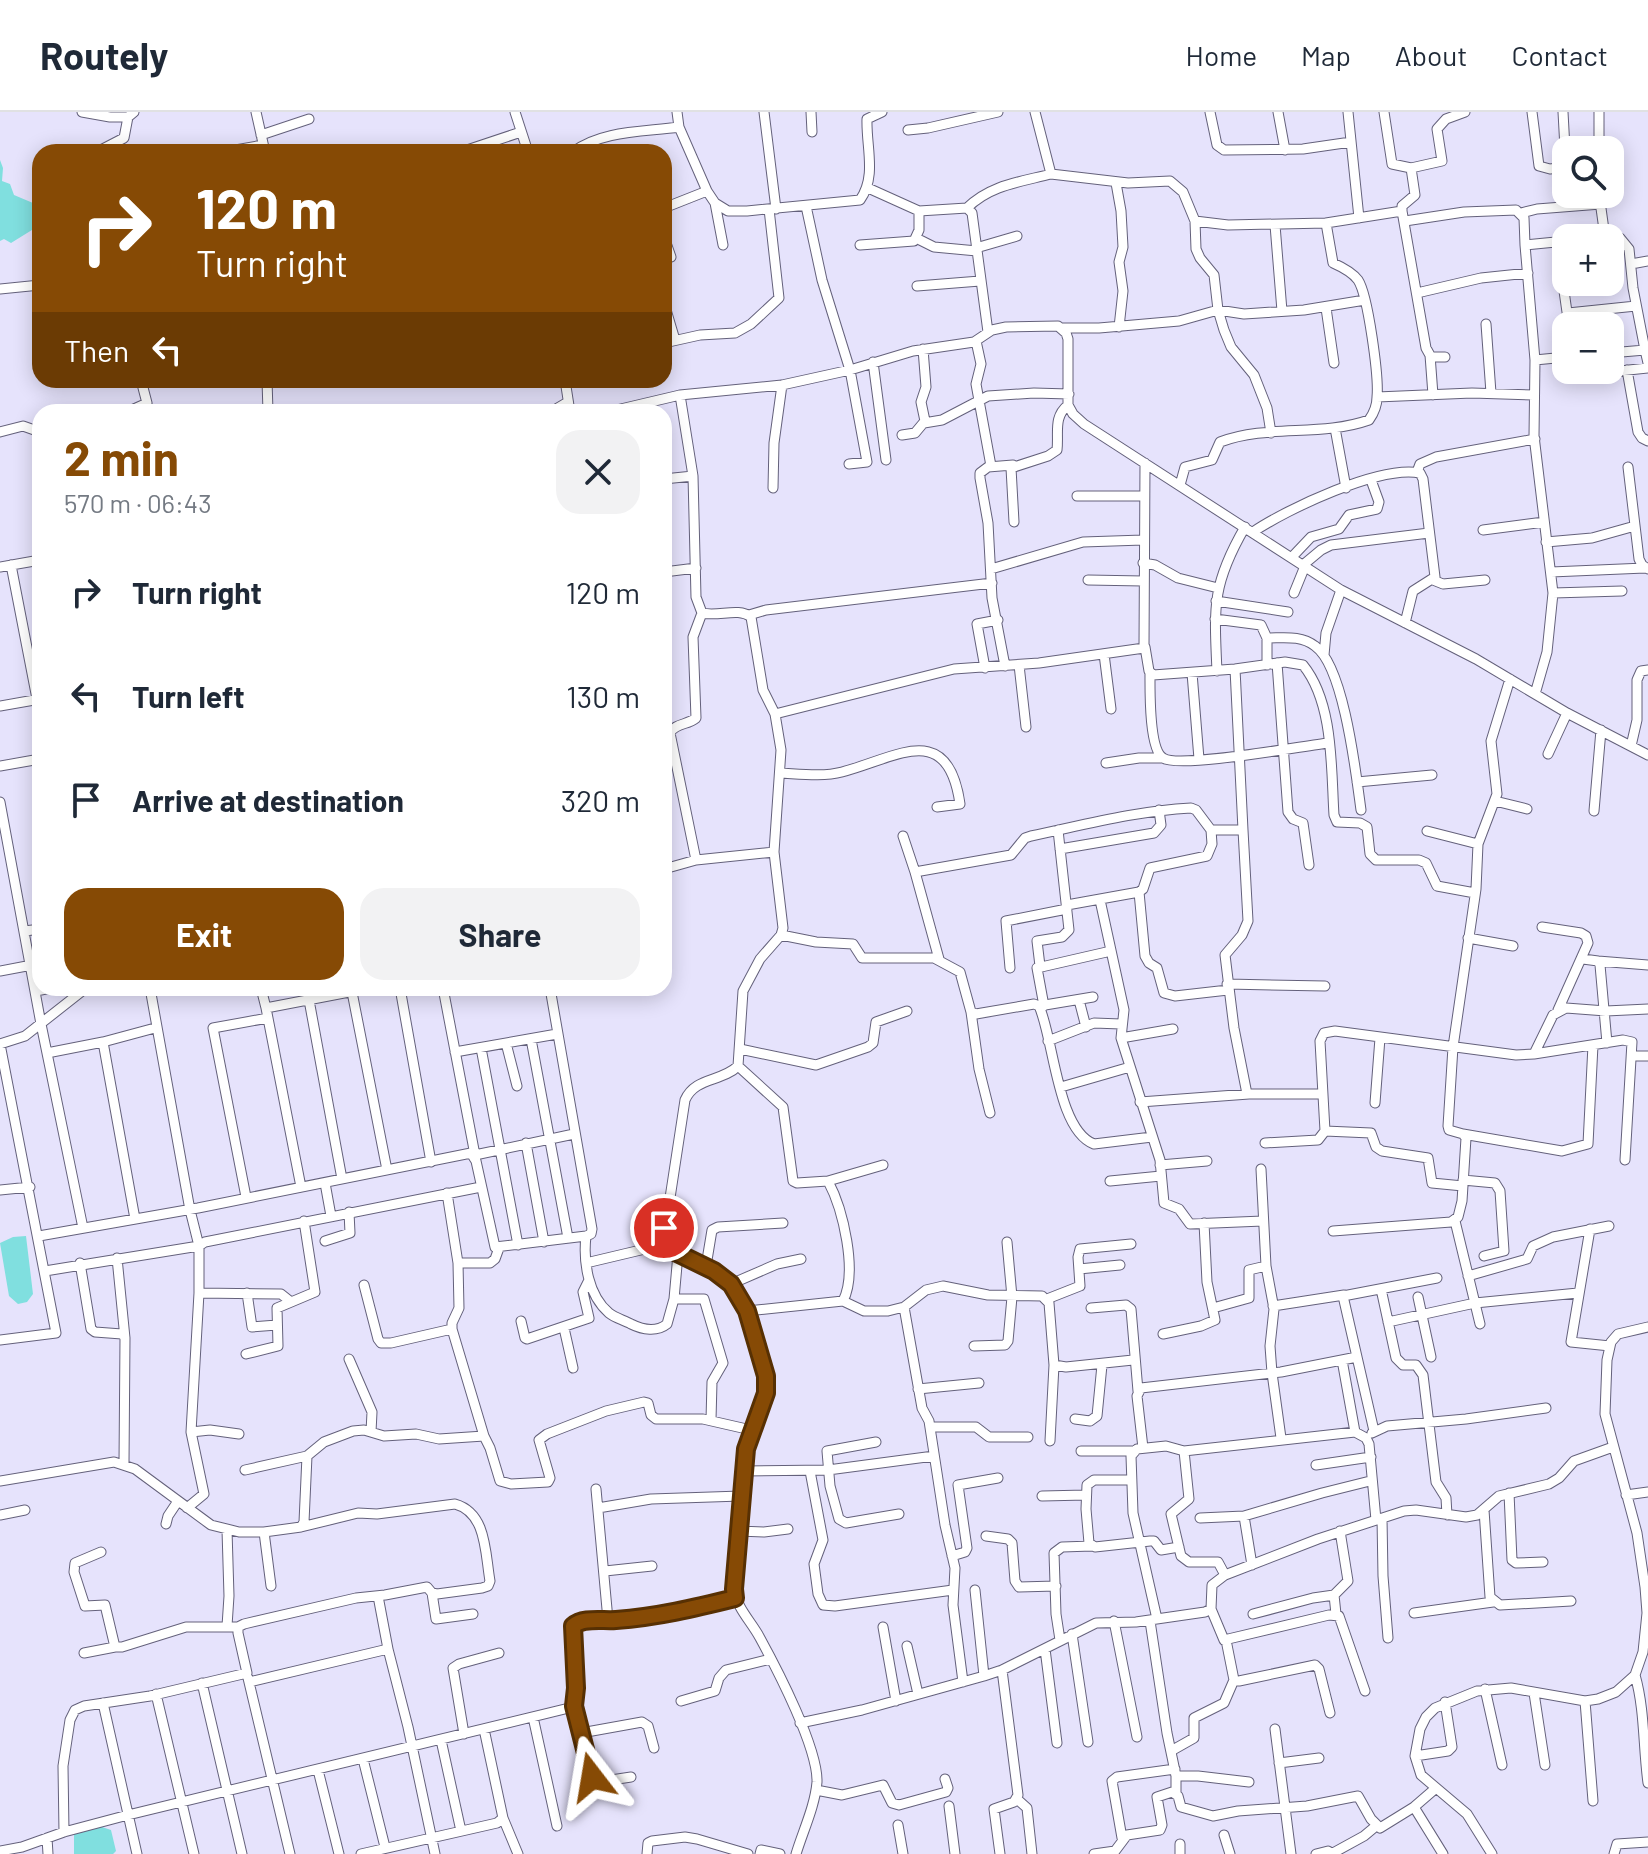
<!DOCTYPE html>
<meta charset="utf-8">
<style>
:root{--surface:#fff;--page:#f2f2f3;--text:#1f2937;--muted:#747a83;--line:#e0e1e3;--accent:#864a05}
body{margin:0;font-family:Barlow,sans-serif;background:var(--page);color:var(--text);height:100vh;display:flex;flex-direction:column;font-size:30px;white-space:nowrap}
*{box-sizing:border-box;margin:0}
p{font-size:26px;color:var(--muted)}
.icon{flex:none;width:44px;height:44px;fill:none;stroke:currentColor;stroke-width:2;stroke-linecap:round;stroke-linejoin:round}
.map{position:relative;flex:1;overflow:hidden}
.details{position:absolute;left:32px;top:292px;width:640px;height:592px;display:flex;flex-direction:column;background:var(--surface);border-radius:24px;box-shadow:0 4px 20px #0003}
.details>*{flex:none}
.hud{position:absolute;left:32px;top:32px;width:640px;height:244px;border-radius:24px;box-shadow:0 4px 20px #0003;background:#864a05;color:#fff;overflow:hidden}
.buttons{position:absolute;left:1552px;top:24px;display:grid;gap:16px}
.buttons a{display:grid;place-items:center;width:72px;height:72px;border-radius:16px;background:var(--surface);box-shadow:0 4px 20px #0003;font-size:40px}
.pin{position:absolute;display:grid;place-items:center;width:68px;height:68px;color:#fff;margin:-34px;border:4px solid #fff;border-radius:50%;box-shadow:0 2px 8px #0007}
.me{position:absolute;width:88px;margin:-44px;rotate:346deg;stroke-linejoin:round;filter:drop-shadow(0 0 6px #0008)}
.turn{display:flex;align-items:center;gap:28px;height:168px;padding:0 32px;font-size:36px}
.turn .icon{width:104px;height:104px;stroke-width:2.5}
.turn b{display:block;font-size:56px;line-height:68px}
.then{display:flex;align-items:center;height:76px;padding:0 32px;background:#0003;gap:16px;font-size:30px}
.round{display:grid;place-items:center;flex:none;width:84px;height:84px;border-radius:24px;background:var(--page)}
.overview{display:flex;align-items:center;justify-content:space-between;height:136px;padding:0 32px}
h1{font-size:48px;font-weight:700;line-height:60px;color:var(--accent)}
.action{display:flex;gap:16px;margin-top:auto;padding:16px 32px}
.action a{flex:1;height:92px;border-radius:24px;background:var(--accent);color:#fff;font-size:32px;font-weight:700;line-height:92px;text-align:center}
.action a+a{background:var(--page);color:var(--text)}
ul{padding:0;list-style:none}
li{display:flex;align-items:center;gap:24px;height:104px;padding:0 32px}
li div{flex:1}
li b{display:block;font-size:30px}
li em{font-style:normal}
header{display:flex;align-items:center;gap:48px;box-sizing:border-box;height:112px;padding:0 40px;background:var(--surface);border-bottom:2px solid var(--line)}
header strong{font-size:38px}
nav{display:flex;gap:44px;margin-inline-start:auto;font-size:28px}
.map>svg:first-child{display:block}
.water{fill:#80dfdf}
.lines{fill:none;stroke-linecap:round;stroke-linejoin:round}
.minor-casing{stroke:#64617b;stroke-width:11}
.minor{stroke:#fff;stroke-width:9}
.route-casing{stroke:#573003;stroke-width:20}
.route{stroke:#864a05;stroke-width:14}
</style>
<header>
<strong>Routely</strong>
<nav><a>Home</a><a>Map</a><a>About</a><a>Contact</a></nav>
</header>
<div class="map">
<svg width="1648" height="1742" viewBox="0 0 1648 1742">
<rect width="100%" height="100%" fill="#e6e3fc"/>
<!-- water -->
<path class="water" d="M0,48L3,56L2,69L10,72L14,83L33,91L40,89V113L11,131L4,127L0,129Z
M26,1124L33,1182L27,1190L18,1192L9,1184L0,1131L13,1125Z
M99,1714L111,1718L116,1739L113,1742H74V1721Z"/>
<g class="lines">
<!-- minor casing -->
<g class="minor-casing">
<path id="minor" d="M82,0L110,5H128
M256,0L265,40
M515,0L528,40
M677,0L679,15L707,79L715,91L728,99H747L860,88C877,64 866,35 867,7L882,0
M764,0L776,97
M811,0L812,20
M1035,0L1051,62L1128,71L1170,69L1183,80L1195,109L1228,113L1326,111L1402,99V94L1415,83L1411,56L1442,49L1437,17L1446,7L1465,0
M1210,0L1217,33L1224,38L1303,37L1351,30
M1278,0L1285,38
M1348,0L1359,106
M1384,0L1392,52L1411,56
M1532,0L1539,54L1550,57L1566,55
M1563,0L1566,55
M1599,0V38
M908,18L928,16L998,0
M261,23L309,7
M97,40L124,26L128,5L134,0
M224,40L263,33
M461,40L521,20
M573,40C602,18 645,20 679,15
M1116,71L1121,99L1123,135L1119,150L1123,179L1119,215
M868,76L919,99L967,96L972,101L988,220
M715,91L723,133
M806,94L822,168L850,258L867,350L849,352
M664,96L707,79
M967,96C990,73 1020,70 1051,62
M1402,99L1426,236L1431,245H1445
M1521,101L1537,97L1601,92
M1195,109L1196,137L1200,146L1214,163L1218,198L1224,218L1231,235L1254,263L1267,296L1271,321
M1405,109L1464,100L1516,98L1524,106L1525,133
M1275,113L1282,199
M664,125L671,145
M1605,125L1620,126L1629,137L1633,176L1645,238
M1596,126L1605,125L1599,82
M918,127L934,135L977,139
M1557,130L1569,214
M860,133L914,129L919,118V99
M976,136L1017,124
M1631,152L1648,149
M917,174L980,169
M0,177L40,173
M1417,181L1481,166L1528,161
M664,191L675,228
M1326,196L1334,251
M1568,201L1636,194
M1486,212L1491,281
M1062,216H1099L1179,209L1218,198L1244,202L1304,198L1365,188
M976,229L981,252L976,272L991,354
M664,231L700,223L735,221L751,212L779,186L769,97
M1610,241L1645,238L1648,251
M1430,243L1433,283
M1535,248L1566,245
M873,250L886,348
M1627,258L1638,320L1642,326L1648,329
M1600,261L1648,256
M267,268L268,300
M565,268L570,300
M680,283L693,364L696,485L702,501C719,505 738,495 751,505L763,578L775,602L781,638L774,740L783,816L781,823L760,847L743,879L738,954C722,970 695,965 685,988L664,1125L671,1138L714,1159L731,1172L747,1199L766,1264V1281L746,1337L734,1477C737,1497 751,1509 760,1526C777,1557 818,1636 817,1670C815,1694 803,1719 796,1742
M1377,285L1472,281L1534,283
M127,300L147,291L141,268
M551,300L568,290
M608,300L680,283L782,273L850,258L913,239L974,230L992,218L1006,215L1058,214L1066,221L1068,227V293L1073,302L1084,312L1341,478L1476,547L1567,601L1648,643
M924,311L942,308L988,284L1034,281L1069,282
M1335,316L1346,376
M0,320L23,314L40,320
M902,323L915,321L925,309L921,290L926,275L923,237
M1628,355L1639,447L1642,453L1648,457
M1417,360L1420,352L1436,345L1535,327
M664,367L693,364
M1180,373L1185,355L1212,348L1220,330C1268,312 1321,325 1369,308C1374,301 1377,293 1377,285C1379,265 1368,183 1358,168C1352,160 1342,155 1333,151L1326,111
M773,376L774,331L782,273
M1077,384H1144
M1014,410L1011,356L1048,344L1057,338C1059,321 1053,305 1068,293
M1483,418L1544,410
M1253,420C1287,397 1380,353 1420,361L1423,367L1435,465L1413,479L1405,511
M1546,430L1592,426L1635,414
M1292,445L1311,425L1339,417L1349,403L1377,397L1379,390L1371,368
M1143,451L1155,453L1178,466L1218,476
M11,453L37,587
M1303,453L1321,438L1331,433L1429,421
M0,455L40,448
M991,457L1083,430L1143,428
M664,460L696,456
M1551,460L1645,456
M1088,468L1143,469
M1433,468L1443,472L1485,468
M1294,481L1305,454
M1553,481L1622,479
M1216,489L1288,500
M749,503L766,498L992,471
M1215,507L1261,513L1267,526V553
M1267,526C1284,526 1301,523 1315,534C1344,554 1356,662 1361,698
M1145,535L1149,559L1153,563L1235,557L1285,550L1303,553C1334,591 1331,657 1334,703L1337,710L1360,711L1367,715L1370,742L1376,748H1419L1426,751L1437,774L1475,781
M1104,542L1111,597
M1324,543L1326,521L1341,478
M1277,551L1288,700L1293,707L1303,711L1309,753
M1019,553L1026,615
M1005,554L992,486L988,411L980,366V361L988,355L1013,353
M985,556L977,512L998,508
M1217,559C1214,494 1212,472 1245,415
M1192,561L1199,647
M1150,562C1150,578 1149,637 1163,646C1179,657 1302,634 1328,631
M1535,582L1547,540L1553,481L1534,324L1535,248L1525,133L1566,129
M0,594L40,587
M775,602L954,557L1039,551L1144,536L1145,351
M1631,634L1637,608V568L1641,559L1648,558
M1548,642L1567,601
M1106,651L1139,646H1163
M0,654L40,647
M780,661C800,662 823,665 842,660C896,646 948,607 960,692L937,695
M1357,670L1432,663
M1495,689L1527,697
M0,690L41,912L83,1116
M1594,699L1601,618
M1243,718L1248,809L1242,823L1225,843L1234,916L1247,982
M1427,719L1478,732
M903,724L915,760L1011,743L1025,726L1031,724C1084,713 1135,699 1191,696L1196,698L1211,718H1243L1235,557
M1060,737L1154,721L1161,713L1159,698
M696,748L670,621C675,611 688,613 696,606L693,525L702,501
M664,757L696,748L774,740
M915,760L939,847
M1139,780L1145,844L1149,851L1157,856L1164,881L1175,884L1228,878
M1100,788L1124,898L1121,926L1160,1048L1164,1091L1179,1097L1190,1112L1263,1109
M1067,793L1139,780L1143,777L1150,756L1207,744L1212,732L1211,718
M1542,815L1581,821L1586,824L1588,831L1558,898
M25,819L40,817
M781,823L816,830L853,832L862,846H934L960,860L971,900L976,902L1034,892L1039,894C1054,927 1057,1018 1094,1032L1152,1025
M1468,826L1513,834
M1583,847L1598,849L1600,853L1607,931
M1598,849L1648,853
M1040,854L1037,829L1062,825L1069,818L1058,718
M1010,856L1006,809L1067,797
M0,859L32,853
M1227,872L1325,874
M261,876L266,896L370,876
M400,876L431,1050
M443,876L475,1043L574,1022
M36,879L51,876
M352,880L387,1058
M309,888L342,1067
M1079,888L1086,915
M1039,894L1093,885
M1044,894L1037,856L1111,839
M266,896L301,1075
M971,900L979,957L990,1001
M1121,926L1173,917
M531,927L568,1126
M1048,929L1094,911L1121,912
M506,931L517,974
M0,932L25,924L86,876
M481,936L518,1133
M740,937L816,953L868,935L873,931L876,910L907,899
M455,940L557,922
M47,941L103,930
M1534,942L1623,928L1632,930L1625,1048
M1632,944H1648
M738,954L783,995L793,1069L797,1071L828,1069C843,1097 858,1160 843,1189L747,1199
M1061,975L1130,955
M1140,990L1249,982H1323
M1375,991L1380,926
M1325,1019L1371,1021L1376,1035L1382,1039L1428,1046L1432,1071L1463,1074
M1463,1022L1562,1039L1588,1032L1593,933
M526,1031L544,1130
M1265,1031L1318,1028L1325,1019L1320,929L1324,921L1335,919L1516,943L1534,942L1553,903L1566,896L1606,899L1648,897
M1160,1053L1207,1049
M1261,1057L1266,1154L1274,1197L1270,1234L1272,1261L1281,1326
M1463,1068L1495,1071L1500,1079L1504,1139L1484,1144
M828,1069L883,1053
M1110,1069L1161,1064
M325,1071L331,1104
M0,1078L30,1075
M447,1081L458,1151
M246,1085L213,916L268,906
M135,1107L103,930L155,916
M1455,1109L1480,1212
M1590,1117L1571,1230L1610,1234
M1333,1119L1451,1110L1458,1105L1462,1089L1466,1026L1463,1022L1449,1018L1448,1014L1453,935L1476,777L1478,732L1497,682L1491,629L1510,567
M39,1124L198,1096L471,1041L476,1049L495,1135L586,1124L591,1122L592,1117L550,876
M586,1124C583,1150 588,1183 609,1201C615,1206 624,1208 631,1212C643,1218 657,1220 667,1212L674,1187L678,1142
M325,1129L350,1121L349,1100
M117,1146L125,1226
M80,1151L91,1217L95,1220L122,1222L125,1226L124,1351
M586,1151L666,1132
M706,1154L712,1118L718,1115L783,1111
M1079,1157L1120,1153
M45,1159L199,1134L190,1098L150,876
M1468,1164L1527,1147L1533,1134L1553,1125L1609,1114
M731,1172L777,1152L801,1147
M364,1173L378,1227L381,1231H391L452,1217
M1381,1177L1396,1246L1403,1253H1416L1423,1263L1436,1370L1446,1386L1447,1403
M199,1181L281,1182L291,1190
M247,1181L252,1215L277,1213
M1418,1185L1431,1245
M674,1187H704L723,1251L712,1270L711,1308
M1047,1187L1080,1174L1078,1145L1080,1137L1131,1132
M843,1189L864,1199H888L904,1195L926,1178L943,1174L988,1183L1042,1184L1049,1191L1054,1253L1066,1255L1133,1248
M1273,1194L1344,1183
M904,1195L922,1296L929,1309L945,1413L955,1456L953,1493L963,1570
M1091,1196L1126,1193L1131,1197L1138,1279
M1213,1196L1249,1186V1158L1266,1154
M521,1209L525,1226L527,1227L589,1206L583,1180L589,1168
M1388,1210L1475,1191L1578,1181
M564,1216L573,1256
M1163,1222L1201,1214L1215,1208L1207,1170L1204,1111
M0,1228L56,1221L0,932
M974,1234L1005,1233L1008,1229L1012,1185L1007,1130
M246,1242L278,1234L277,1196L315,1180L304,1109
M349,1247L372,1300L371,1320
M1342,1248L1355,1320
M918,1277L979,1271
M1075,1307L1090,1309L1097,1304L1102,1253
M930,1315H976L989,1325H1028
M1374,1319L1343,1184L1437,1166
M191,1320L210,1318L239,1322
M1372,1321L1387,1314L1466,1307L1546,1296
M484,1324L452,1217V1211L459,1196L458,1151H490L495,1147L499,1136
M1050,1329L1054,1253
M876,1330L827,1339L830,1374L839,1407L846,1411L899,1402
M1143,1336L1137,1284L1141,1276L1281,1260L1357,1245
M1081,1339H1133
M1184,1339L1189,1387L1171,1402L1181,1444L1189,1450H1218L1225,1463
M1316,1353L1371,1345
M245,1358L307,1344
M743,1359L828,1358L934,1344
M810,1359L823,1428L814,1452L818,1482L823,1493L835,1494L953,1478
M1131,1368H1094L1087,1373L1086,1397L1089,1431L1095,1435L1150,1429H1154L1161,1438L1179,1435
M0,1369L114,1350L135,1357L211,1413L239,1420H264L301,1415L304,1410L307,1344L324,1330L353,1319L364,1318L384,1324L416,1322L439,1327L484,1324L490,1336L500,1369L511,1372L548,1370L550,1366L539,1328L547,1322L606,1299L644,1290L648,1291L651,1303L656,1307H703L751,1318
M596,1377L608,1508
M1509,1381L1512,1448L1516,1451L1543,1450
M1626,1383L1648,1380
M1042,1384L1086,1383
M187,1396L204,1382L191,1320L199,1181V1134L205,1130L481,1075
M598,1396L651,1387L741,1384
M1484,1398L1490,1485L1500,1493L1571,1489
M0,1403L25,1398
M1200,1406L1244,1404
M1382,1406L1383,1464L1388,1526
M166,1412L168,1404L178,1389
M227,1418L229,1484L227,1514
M738,1419L764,1420L788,1417
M264,1420L271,1474
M986,1424L1008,1427L1012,1431L1015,1469L1019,1475L1056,1474
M101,1440L75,1451L74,1460L85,1494L105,1493L115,1535H122L186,1515H238
M952,1444L965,1440L967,1436L958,1373L998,1366
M1252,1453L1244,1404L1322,1381L1370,1369
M605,1459L652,1454
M975,1478L984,1564
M432,1481L436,1507L473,1502
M1211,1497L1224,1528L1329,1503L1339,1504L1365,1579
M1414,1501L1493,1490
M1253,1502L1313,1486L1334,1483
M1336,1502L1334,1483L1348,1469L1340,1419
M1157,1507L1133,1401L1131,1344L1137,1337L1166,1334L1184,1339L1355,1320L1366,1326L1369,1332L1376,1408
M1114,1509L1137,1625
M1150,1509L1167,1621L1176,1664V1680
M883,1515L896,1589
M1072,1522L1088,1630
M1060,1528L1056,1502L1054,1441L1062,1435L1092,1434
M1226,1528L1234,1568L1239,1569L1315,1553L1319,1557L1330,1601
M907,1534L918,1582
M388,1537L408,1615L435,1742
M1045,1537L1057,1631
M84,1541L115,1535
M1635,1563C1645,1598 1643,1635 1648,1671
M248,1566L290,1742
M249,1570L388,1537L378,1484
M202,1571L242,1742
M1485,1577L1502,1653
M1534,1581L1545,1653
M156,1582L194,1742
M681,1589L715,1579L719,1566L726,1558L771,1547
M1585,1589L1593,1689
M103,1591L137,1742
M574,1594L592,1665L598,1670L631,1665
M533,1605L557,1714
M800,1611L862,1598L984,1564L1002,1558L1096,1511L1136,1510L1205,1500L1211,1497L1212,1473L1225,1463L1318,1427L1404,1399L1416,1398L1466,1405L1477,1403L1499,1384L1549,1372L1559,1366L1574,1349L1613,1335
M1275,1617L1291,1742
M581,1621L642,1610L648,1614L654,1636
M464,1622L453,1556L459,1552L499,1541
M441,1628L461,1719
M1171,1639L1194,1626V1606L1224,1591L1234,1568
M1415,1644L1448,1639L1452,1635L1445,1590
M363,1647L385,1735
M1279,1651L1319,1646
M318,1658L339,1742
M1176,1664H1198L1249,1670
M816,1678L842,1683L883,1673L892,1691L899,1693L946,1680L948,1676L945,1667
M1017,1687L1027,1696L1032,1742
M949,1694L955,1742
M1414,1695L1443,1742
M503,1706L518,1742
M898,1713L903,1742
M64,1720L63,1654L70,1608L75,1598L84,1594L150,1584L247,1561L238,1521V1515L244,1512L356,1486L385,1483L427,1475L432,1481L437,1482L482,1476L488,1474L490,1469C485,1441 487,1401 455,1392L377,1402L358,1401L301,1415
M1224,1723L1230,1742
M47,1726L48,1742
M1122,1726L1112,1669L1117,1665L1175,1657
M1180,1732V1742
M0,1739L22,1735L64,1720L128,1703L569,1596L574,1594L575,1588L572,1522L576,1511L644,1506L735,1486
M1333,1741L1364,1724L1376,1714
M361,1742L497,1711L503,1706L484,1617
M647,1742L648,1731L652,1729L685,1725L697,1727L748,1742
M760,1742L761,1738L780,1742
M1000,1742L994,1697L1014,1690L1018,1683L1002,1558
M1094,1742L1115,1739L1127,1723L1160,1718L1162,1713L1157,1685L1172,1680L1178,1684L1181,1695L1213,1704L1238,1699L1307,1694L1358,1684L1371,1707L1380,1716L1414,1695L1436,1676
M1316,1742L1328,1739L1333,1742
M1492,1742L1467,1702L1421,1663L1415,1644L1420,1617L1426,1605L1435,1596L1477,1579L1511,1576L1585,1589L1598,1587L1616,1580L1635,1563L1643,1540L1647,1501L1645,1475L1637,1421L1605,1302L1607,1248L1611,1230L1618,1222L1648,1215
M1614,1742L1617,1732L1648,1730"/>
</g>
<!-- minor -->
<use href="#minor" class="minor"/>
</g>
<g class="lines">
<!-- route casing -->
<g class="route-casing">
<path id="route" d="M592,1665L574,1594L576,1576L573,1514C583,1505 602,1509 616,1508C657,1505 695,1496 735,1486L734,1477L746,1337L766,1281V1264L747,1199L731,1172L714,1159L671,1138L666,1132L664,1116"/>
</g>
<!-- route -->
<use href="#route" class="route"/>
</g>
</svg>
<div class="buttons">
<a><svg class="icon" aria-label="search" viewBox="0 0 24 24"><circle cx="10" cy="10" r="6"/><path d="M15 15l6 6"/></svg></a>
<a>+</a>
<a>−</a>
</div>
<div class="pin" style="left:664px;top:1116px;background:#d93025"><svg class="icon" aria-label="arrive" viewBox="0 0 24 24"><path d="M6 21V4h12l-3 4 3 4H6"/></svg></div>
<svg class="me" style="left:592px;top:1665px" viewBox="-20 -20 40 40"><path d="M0-17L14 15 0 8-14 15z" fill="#864a05" stroke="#fff" stroke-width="4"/></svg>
<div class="hud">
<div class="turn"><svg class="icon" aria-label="right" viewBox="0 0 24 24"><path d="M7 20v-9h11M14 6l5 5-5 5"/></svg><div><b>120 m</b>Turn right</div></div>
<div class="then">Then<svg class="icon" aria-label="left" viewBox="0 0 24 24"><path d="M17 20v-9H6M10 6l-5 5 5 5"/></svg></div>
</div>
<section class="details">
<div class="overview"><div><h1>2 min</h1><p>570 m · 06:43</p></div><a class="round"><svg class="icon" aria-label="close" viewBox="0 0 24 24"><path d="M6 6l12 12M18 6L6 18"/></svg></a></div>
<ul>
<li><svg class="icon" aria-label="right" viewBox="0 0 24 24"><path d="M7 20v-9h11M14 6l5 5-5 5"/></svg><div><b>Turn right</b></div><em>120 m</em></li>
<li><svg class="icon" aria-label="left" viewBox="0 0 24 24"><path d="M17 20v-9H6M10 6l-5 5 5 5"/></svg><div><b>Turn left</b></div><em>130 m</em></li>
<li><svg class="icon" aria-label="arrive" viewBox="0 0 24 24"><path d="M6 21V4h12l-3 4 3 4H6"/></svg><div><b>Arrive at destination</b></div><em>320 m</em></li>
</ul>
<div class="action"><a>Exit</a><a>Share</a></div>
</section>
</div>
